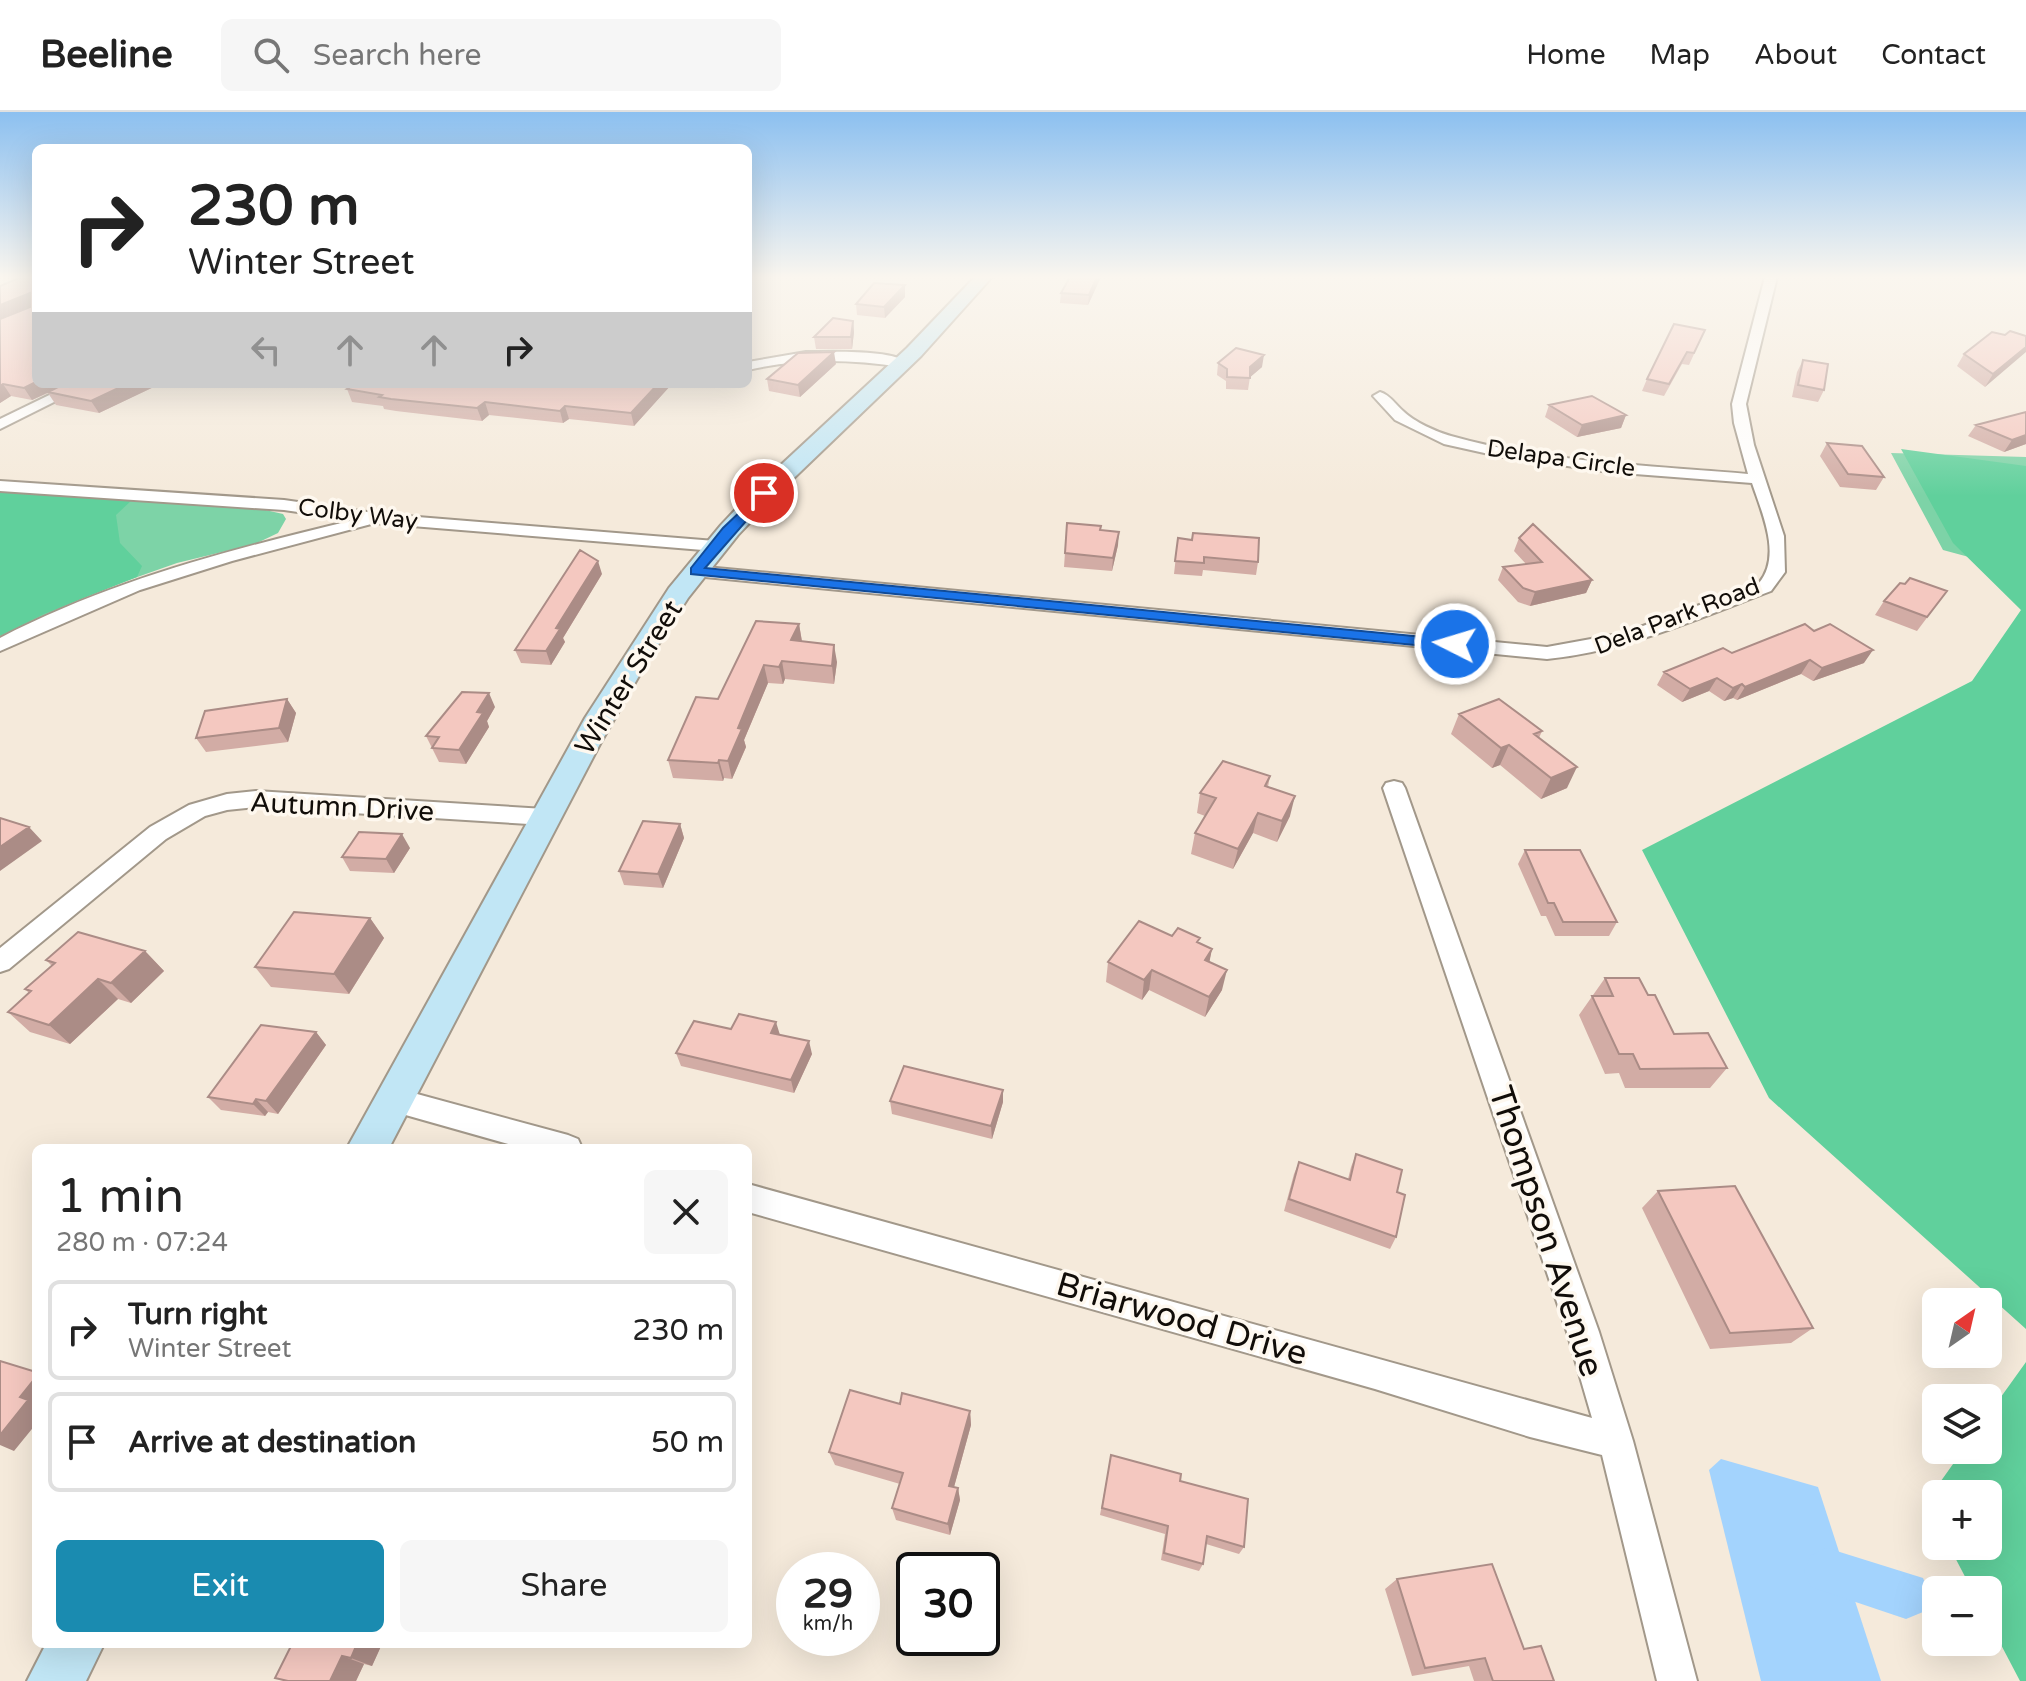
<!DOCTYPE html>
<meta charset="utf-8">
<style>
:root{--surface:#fff;--page:#f6f6f6;--text:#222;--muted:#767676;--line:#e0e0e0;--accent:#1a8bb0}
body{margin:0;font-family:"Varela Round",sans-serif;background:var(--page);color:var(--text);height:100vh;display:flex;flex-direction:column;font-size:30px;white-space:nowrap}
*{box-sizing:border-box;margin:0}
p{font-size:26px;color:var(--muted)}
.icon{flex:none;width:44px;height:44px;fill:none;stroke:currentColor;stroke-width:2;stroke-linecap:round;stroke-linejoin:round}
.map{position:relative;flex:1;overflow:hidden}
.panel{position:absolute;left:32px;top:1032px;width:720px;height:504px;display:flex;flex-direction:column;background:var(--surface);border-radius:12px;box-shadow:0 8px 32px #0002}
.panel>*{flex:none}
.top-card{position:absolute;left:32px;top:32px;width:720px;height:244px;border-radius:12px;box-shadow:0 8px 32px #0002;background:#fff;color:var(--text);overflow:hidden}
.needle{width:52px;rotate:34deg}
.fabs{position:absolute;left:1922px;top:1176px;display:grid;gap:16px}
.fabs a{display:grid;place-items:center;width:80px;height:80px;border-radius:12px;background:var(--surface);box-shadow:0 8px 32px #0002;font-size:40px}
.speed{position:absolute;left:776px;top:1440px;display:flex;gap:16px;font-size:40px;font-weight:700;text-align:center}
.speed>*{display:grid;place-content:center;width:104px;height:104px;border-radius:50%;background:var(--surface);box-shadow:0 8px 32px #0002;line-height:1}
.speed small{font-size:20px;font-weight:400}
.speed .limit{border:4px solid #111;border-radius:12px;background:#fff;color:#111}
.pin{position:absolute;display:grid;place-items:center;width:68px;height:68px;color:#fff;margin:-34px;border:4px solid #fff;border-radius:50%;box-shadow:0 2px 8px #0007}
.me{position:absolute;width:88px;margin:-44px;rotate:275deg;stroke-linejoin:round;filter:drop-shadow(0 0 6px #0008)}
.turn{display:flex;align-items:center;gap:28px;height:168px;padding:0 24px;font-size:36px}
.turn .icon{width:104px;height:104px;stroke-width:2.5}
.turn b{display:block;font-size:56px;line-height:68px}
.lanes{display:flex;align-items:center;height:76px;padding:0 24px;background:#0003;justify-content:center;gap:40px;direction:ltr}
.lanes .off{opacity:.35}
.round{display:grid;place-items:center;flex:none;width:84px;height:84px;border-radius:12px;background:var(--page)}
.summary{display:flex;align-items:center;justify-content:space-between;height:136px;padding:0 24px}
h1{font-size:48px;font-weight:600;line-height:60px}
.action{display:flex;gap:16px;margin-top:auto;padding:16px 24px}
.action a{flex:1;height:92px;border-radius:12px;background:var(--accent);color:#fff;font-size:32px;font-weight:600;line-height:92px;text-align:center}
.action a+a{background:var(--page);color:var(--text)}
ul{padding:0;list-style:none}
li{display:flex;align-items:center;gap:24px;height:100px;margin:0 16px 12px;padding:0 8px;border:4px solid var(--line);border-radius:12px}
li div{flex:1}
li b{display:block;font-size:30px}
li em{font-style:normal}
header{display:flex;align-items:center;gap:48px;box-sizing:border-box;height:112px;padding:0 40px;background:var(--surface);border-bottom:2px solid var(--line)}
header strong{font-size:38px}
nav{display:flex;gap:44px;margin-inline-start:auto;font-size:28px}
.search{width:560px;height:72px;background:var(--page);display:flex;align-items:center;gap:20px;box-sizing:border-box;padding:0 28px;border-radius:12px;color:var(--muted);font-size:30px}
.map>svg:first-child{display:block}
.green{fill:#7dd3a7}
.forest{fill:#60d09c}
.water{fill:#a3d3fd}
.lines{fill:none;stroke-linecap:round;stroke-linejoin:round}
.canal{fill:#a3d3fd;fill-rule:evenodd}
.street-casing{stroke:#a2988a;stroke-width:4}
.secondary-casing{stroke:#a2988a;stroke-width:4}
.street{fill:#fff;fill-rule:evenodd}
.secondary{fill:#c1e6f5;fill-rule:evenodd}
.wall{fill:#d2aca5}
.shaded-wall{fill:#ab8c86}
.building{fill:#f4c8c0;stroke:#ab8c86;stroke-width:2}
.route{fill:#1a73e8;stroke:#114b97;stroke-width:2}
.labels{text-anchor:middle;stroke-width:7;stroke-linejoin:round;paint-order:stroke}
.far-street-label{font-size:24px;fill:#110d09;stroke:#fef8ef}
.street-label{font-size:28px;fill:#110d09;stroke:#fef8ef}
.near-street-label{font-size:34px;fill:#110d09;stroke:#fef8ef}
</style>
<header>
<strong>Beeline</strong>
<div class="search"><svg class="icon" aria-label="search" viewBox="0 0 24 24"><circle cx="10" cy="10" r="6"/><path d="M15 15l6 6"/></svg>Search here</div>
<nav><a>Home</a><a>Map</a><a>About</a><a>Contact</a></nav>
</header>
<div class="map">
<svg width="2026" height="1569" viewBox="0 0 2026 1569">
<rect width="100%" height="100%" fill="#f5eadb"/>
<!-- green -->
<path class="green" d="M1891,341L2026,345V450L1991,451L1943,438Z
M0,380L261,397L283,402L286,407L278,421L255,432L177,451L95,480L0,524Z"/>
<!-- forest -->
<path class="forest" d="M1901,337L2026,354V1217L1769,986L1642,738L1972,569L2021,498L1953,431Z
M0,380L132,388L116,403L120,431L142,454L137,465L44,502L0,524Z
M2026,1250V1569H2020L1988,1508V1478H1972L1949,1434H1988V1382H1936V1409L1926,1390L1963,1338H1988V1303Z"/>
<!-- water -->
<path class="water" d="M1721,1347L1818,1375L1881,1569H1761L1709,1358Z"/>
<g class="lines">
<!-- canal -->
<path class="canal" d="M1827,1436L1923,1466L1930,1483L1923,1500L1906,1507L1811,1475L1804,1459L1811,1443Z"/>
<!-- street casing -->
<g class="street-casing">
<path id="street" d="M1765,165H1777L1746,292L1754,333L1784,424L1785,460L1771,479C1697,507 1626,539 1547,547L695,464L686,459L695,454L1547,535L1624,521L1759,471C1782,444 1762,401 1752,371L1609,360L1498,344L1444,332L1395,308L1373,284L1380,280C1390,283 1395,292 1403,299C1414,310 1437,320 1451,324C1541,350 1655,354 1748,362L1734,311L1732,292Z
M806,240C831,240 890,237 909,251L902,255C849,247 800,246 748,258V250Z
M72,272H90L0,317V307Z
M0,369L284,388L381,402L715,429L724,434L715,439L375,411L232,449L140,478L0,539V526C112,468 232,437 354,408L284,398L0,379Z
M1394,669L1402,671L1405,676L1599,1220L1633,1329L1697,1569H1657L1602,1343L1530,1325L1375,1277L748,1100V1072L1592,1306L1567,1220L1383,676L1386,671Z
M256,679L545,697L553,699L556,705L553,711L545,713L256,695L227,698L205,704L166,727L9,857L0,860V836L150,715L189,693L227,682Z
M395,976L568,1023L578,1027L582,1036H522L395,1000L385,997L381,988L385,979Z"/>
</g>
<!-- secondary casing -->
<g class="secondary-casing">
<path id="secondary" d="M975,165H992L921,244L773,386L738,423L688,486L644,555L600,632L389,1036H347L585,606L669,476L721,413L756,376L907,236Z
M46,1532H104L86,1569H27Z"/>
</g>
<!-- street -->
<use href="#street" class="street"/>
<!-- secondary -->
<use href="#secondary" class="secondary"/>
</g>
<!-- wall -->
<path class="wall" d="M1070,165H1101L1088,193L1060,191L1061,181Z
M905,173V185L885,206L857,203L856,192Z
M0,174L36,272H160L99,301L56,293L48,281L32,288L11,284L0,291Z
M853,209L854,220L852,237H816L814,225Z
M1705,218L1689,253L1682,252L1664,284L1642,279L1647,267Z
M2005,223L2026,224L1985,275L1957,254L1964,242Z
M1803,248L1824,278L1818,290L1792,285L1797,260Z
M1218,251L1262,255L1250,265L1248,278L1226,277V269L1217,263Z
M836,252L800,285L769,279L767,267Z
M338,272H678L674,275L671,273L634,314L569,307L563,311L489,303L482,309L396,299L384,297L383,294L352,290L347,277L352,274Z
M1549,293L1626,303L1621,316L1577,325L1545,305Z
M2026,300V332L2004,340L1968,324L1976,313Z
M1827,331L1884,365L1876,378L1840,375L1820,344Z
M1067,411L1101,414L1100,418L1118,433L1112,459L1064,455Z
M1178,426L1258,450L1256,463L1203,458L1202,464L1174,462Z
M1519,426L1592,468L1586,481L1530,494L1518,490L1498,468L1503,455L1526,452L1514,439Z
M602,462L563,526L565,530L551,553L521,551L515,538Z
M1905,472L1947,479L1917,519L1875,503L1884,489Z
M799,512L802,529L837,550L834,572L785,567L783,572L768,571L744,628L746,635L732,667L724,666L723,669L673,666L668,648L718,587Z
M1732,541L1864,551L1813,569L1801,562L1737,588L1733,586L1724,589L1709,579L1682,590L1657,573L1664,560Z
M287,587L296,601L288,630L206,640L196,626Z
M495,595L487,609L489,615L466,652L439,650L426,624Z
M1459,602L1542,619L1539,626L1567,676L1541,687L1500,653L1492,656L1451,622Z
M1270,664L1268,675L1290,704L1277,730L1253,721L1233,757L1191,742L1195,721L1205,704L1197,701L1200,681Z
M680,712L684,726L663,776L624,773L619,759Z
M410,736L394,761L350,759L342,745Z
M1525,738L1617,810L1609,824H1555L1546,804H1541L1518,752Z
M370,806L384,826L349,882L271,875L255,855Z
M1172,824L1199,831L1212,837L1209,850L1222,878L1205,905L1149,878L1142,888L1106,870L1108,850Z
M145,839L164,859L131,891L118,887L70,932L30,920L8,900L29,881L25,877L52,854L46,848Z
M1605,866L1648,883L1674,922L1727,956L1710,976H1625L1619,961L1605,962L1579,903Z
M731,917L780,922L812,942L794,981L681,954L676,941Z
M316,920L326,933L278,1002L268,1000L265,1004L221,998L208,985Z
M1003,978V990L992,1027L892,1002L890,989Z
M1356,1042L1397,1080L1396,1125L1390,1137L1284,1099L1294,1062L1299,1050L1348,1067L1351,1055Z
M1658,1079L1813,1216L1791,1231L1710,1237L1642,1096Z
M900,1292L970,1299L971,1313L954,1375L958,1376L960,1388L950,1423L896,1408L892,1396L900,1372L835,1353L829,1340Z
M1111,1343L1244,1435L1239,1442L1206,1432L1203,1452L1199,1459L1161,1448L1165,1422L1100,1403Z
M1397,1467L1524,1537L1554,1569H1474L1469,1554L1412,1564L1385,1477Z
M292,1532H382L372,1554L364,1552L356,1569H284L275,1566Z"/>
<!-- shaded-wall -->
<path class="shaded-wall" d="M1097,165H1101L1088,193L1089,183Z
M905,173V185L885,206L884,195Z
M30,181L36,192L0,208V193Z
M853,209L854,220L852,237L851,225Z
M2026,235V240L1985,275L1993,262Z
M834,240L836,252L800,285L798,273Z
M1264,243L1262,255L1248,267L1250,255Z
M36,270V272H66L32,288L24,276Z
M3,272L11,284L0,291V274Z
M127,272H160L99,301L91,289Z
M658,272L671,273L634,314L631,301Z
M485,290L489,303L482,309L477,296Z
M565,294L569,307L563,311L560,299Z
M1626,303L1621,316L1577,325L1582,313Z
M2026,323V332L2004,340L2012,328Z
M1119,420L1118,433L1112,459L1113,446Z
M598,449L602,462L563,526L565,530L551,553L546,539L556,516Z
M1592,468L1586,481L1530,494L1535,480Z
M799,512L802,530L791,528Z
M834,533L837,550L834,572L832,554Z
M1873,538L1864,551L1813,569L1822,556Z
M1810,548L1801,562L1737,588L1745,575Z
M782,549L785,567L783,572L779,555Z
M764,553L768,571L744,628L746,635L732,667L728,649L738,616Z
M1717,566L1709,579L1682,590L1690,577Z
M1742,572L1733,586L1724,589L1733,576Z
M489,581L495,595L487,609L489,615L466,652L459,638L477,600Z
M287,587L296,601L288,630L279,616Z
M1509,633L1500,653L1492,656L1501,636Z
M719,648L724,666L723,669L718,651Z
M1577,655L1567,676L1541,687L1551,666Z
M1295,684L1290,704L1277,730L1282,709Z
M1258,701L1253,721L1233,757L1238,737Z
M680,712L684,726L663,776L658,762Z
M29,715L42,729L0,759V735Z
M402,722L410,736L394,761L386,747Z
M370,806L384,826L349,882L334,862Z
M1212,837L1208,857L1205,848Z
M145,839L164,859L131,891L111,871Z
M1152,858L1149,878L1142,888L1144,868Z
M1227,858L1222,878L1205,905L1209,885Z
M98,867L118,887L70,932L49,913Z
M776,910L780,923L771,921Z
M316,920L326,933L278,1002L266,989Z
M809,929L812,942L794,981L791,968Z
M1003,978V990L992,1027L991,1014Z
M256,987L268,1000L265,1004L253,992Z
M36,1265V1312L14,1339L0,1333V1323L20,1285Z
M970,1299L971,1313L951,1386L949,1374Z
M958,1376L960,1388L950,1423L948,1412Z
M357,1532H382L372,1554L351,1546Z
M342,1544L364,1552L356,1569H330Z"/>
<!-- building -->
<path class="building" d="M21,165H36V270L24,276L3,272L0,274V207L30,195V181L0,193V174Z
M1070,165H1097L1089,183L1061,181Z
M874,171L905,173L884,195L856,192Z
M833,206L853,209L851,225H814Z
M1674,212L1705,218L1694,241L1687,240L1669,272L1647,267Z
M2010,219L2026,224V235L1993,262L1964,242L1992,220L2005,223Z
M1236,236L1264,243L1250,255V266L1227,265V257L1218,251Z
M834,240L798,273L767,267L798,241Z
M1803,248L1828,252L1824,278L1798,273Z
M64,272H127L91,289L48,280Z
M355,272H658L631,301L565,294L560,299L485,290L477,296L391,287L379,285L382,283L347,277Z
M1592,284L1626,303L1582,313L1549,293Z
M2026,300V323L2012,328L1976,313Z
M1827,331L1862,334L1884,365L1848,362Z
M1067,411L1101,414L1100,418L1119,420L1113,446L1065,441Z
M1533,412L1592,468L1535,480L1523,476L1503,455L1542,450L1519,426Z
M1193,421L1259,426L1258,450L1204,445V451L1175,449L1178,426L1192,428Z
M580,438L598,449L556,516L560,517L546,539L515,538Z
M1910,466L1947,479L1927,505L1884,489L1900,471L1905,472Z
M756,509L799,512L791,528L834,533L832,554L782,549L779,555L764,553L738,616L742,617L728,649L719,648L718,651L668,648L696,585L718,587Z
M1805,512L1814,519L1830,512L1873,538L1822,556L1810,548L1745,575L1742,572L1733,576L1717,566L1690,577L1664,560L1723,536L1732,541Z
M462,580L489,581L477,600L483,601L459,638L432,636L439,625L426,624Z
M287,587L279,616L196,626L205,599Z
M1499,587L1542,619L1534,622L1577,655L1551,666L1509,633L1501,636L1459,602Z
M1223,649L1270,664L1265,674L1295,684L1282,709L1258,701L1238,737L1195,721L1216,686L1200,681Z
M0,706L29,715L0,735Z
M643,709L680,712L658,762L619,759Z
M359,720L402,722L386,747L342,745Z
M1525,738H1580L1617,810H1563L1554,791H1548Z
M294,800L370,806L334,862L255,855Z
M1139,809L1172,824L1178,816L1200,826L1197,830L1212,837L1205,848L1227,858L1209,885L1152,858L1144,868L1108,850Z
M78,820L145,839L111,871L98,867L49,913L8,900L31,879L25,877L55,851L46,848Z
M1605,866H1639L1648,883H1655L1674,922L1708,921L1727,956L1640,957L1633,942H1619L1592,884H1613Z
M739,902L776,910L771,921L809,929L791,968L676,941L694,909L731,917Z
M261,913L316,920L266,989L256,987L253,992L208,985Z
M904,954L1003,978L991,1014L890,989Z
M1356,1042L1402,1058L1397,1080L1405,1083L1396,1125L1289,1087L1299,1050L1350,1068Z
M1735,1074L1813,1216L1730,1221L1658,1079Z
M0,1249L36,1260V1265L20,1285L28,1288L0,1323Z
M850,1278L900,1292L902,1281L970,1299L949,1374L958,1376L948,1412L892,1396L903,1361L829,1340Z
M1111,1343L1181,1362L1180,1369L1248,1387L1244,1435L1207,1424L1203,1452L1164,1441L1168,1414L1102,1396Z
M1492,1452L1524,1537L1541,1534L1554,1569H1493L1485,1546L1425,1556L1397,1467Z
M292,1532H357L351,1546L342,1544L330,1569H288L275,1566Z"/>
<!-- sky -->
<linearGradient id="sky" x2="0" y2="1"><stop stop-color="#8cc0f0"/><stop offset="0.43" stop-color="#faf6ef"/><stop offset="1" stop-color="#faf6ef" stop-opacity="0"/></linearGradient>
<rect width="2026" height="384" fill="url(#sky)"/>
<!-- route -->
<path class="route" d="M764,377L770,381L768,384L705,456L1455,528L1462,532L1455,537L691,462V456L723,416Z"/>
<g class="labels">
<!-- far-street labels -->
<g class="far-street-label">
<text transform="translate(1561 346) rotate(8)" y="8">Delapa Circle</text>
<text transform="translate(358 402) rotate(7)" y="8">Colby Way</text>
<text transform="translate(1677 504) rotate(-21)" y="8">Dela Park Road</text>
</g>
<!-- street labels -->
<g class="street-label">
<text transform="translate(628 565) rotate(-58)" y="10">Winter Street</text>
<text transform="translate(342 694) rotate(3)" y="10">Autumn Drive</text>
</g>
<!-- near-street labels -->
<g class="near-street-label">
<text transform="translate(1547 1119) rotate(72)" y="12">Thompson Avenue</text>
<text transform="translate(1182 1206) rotate(16)" y="12">Briarwood Drive</text>
</g>
</g>
</svg>
<div class="fabs">
<a><svg class="needle" viewBox="-14 -14 28 28"><path d="M0-13l5 13h-10z" fill="#e53935"/><path d="M0 13l5-13h-10z" fill="#767676"/></svg></a>
<a><svg class="icon" aria-label="layers" viewBox="0 0 24 24"><path d="M12 4l9 5-9 5-9-5zM3 14l9 5 9-5"/></svg></a>
<a>+</a>
<a>−</a>
</div>
<div class="speed"><div>29<small>km/h</small></div><div class="limit">30</div></div>
<div class="pin" style="left:764px;top:381px;background:#d93025"><svg class="icon" aria-label="arrive" viewBox="0 0 24 24"><path d="M6 21V4h12l-3 4 3 4H6"/></svg></div>
<svg class="me" style="left:1455px;top:532px" viewBox="-20 -20 40 40"><circle r="17" fill="#1a73e8" stroke="#fff" stroke-width="3"/><path d="M0-11L8 9 0 5-8 9z" fill="#fff"/></svg>
<div class="top-card">
<div class="turn"><svg class="icon" aria-label="right" viewBox="0 0 24 24"><path d="M7 20v-9h11M14 6l5 5-5 5"/></svg><div><b>230 m</b>Winter Street</div></div>
<div class="lanes"><svg class="icon off" aria-label="left" viewBox="0 0 24 24"><path d="M17 20v-9H6M10 6l-5 5 5 5"/></svg><svg class="icon off" aria-label="ahead" viewBox="0 0 24 24"><path d="M12 20V5M6 11l6-6 6 6"/></svg><svg class="icon off" aria-label="ahead" viewBox="0 0 24 24"><path d="M12 20V5M6 11l6-6 6 6"/></svg><svg class="icon" aria-label="right" viewBox="0 0 24 24"><path d="M7 20v-9h11M14 6l5 5-5 5"/></svg></div>
</div>
<section class="panel">
<div class="summary"><div><h1>1 min</h1><p>280 m · 07:24</p></div><a class="round"><svg class="icon" aria-label="close" viewBox="0 0 24 24"><path d="M6 6l12 12M18 6L6 18"/></svg></a></div>
<ul>
<li><svg class="icon" aria-label="right" viewBox="0 0 24 24"><path d="M7 20v-9h11M14 6l5 5-5 5"/></svg><div><b>Turn right</b><p>Winter Street</p></div><em>230 m</em></li>
<li><svg class="icon" aria-label="arrive" viewBox="0 0 24 24"><path d="M6 21V4h12l-3 4 3 4H6"/></svg><div><b>Arrive at destination</b></div><em>50 m</em></li>
</ul>
<div class="action"><a>Exit</a><a>Share</a></div>
</section>
</div>
